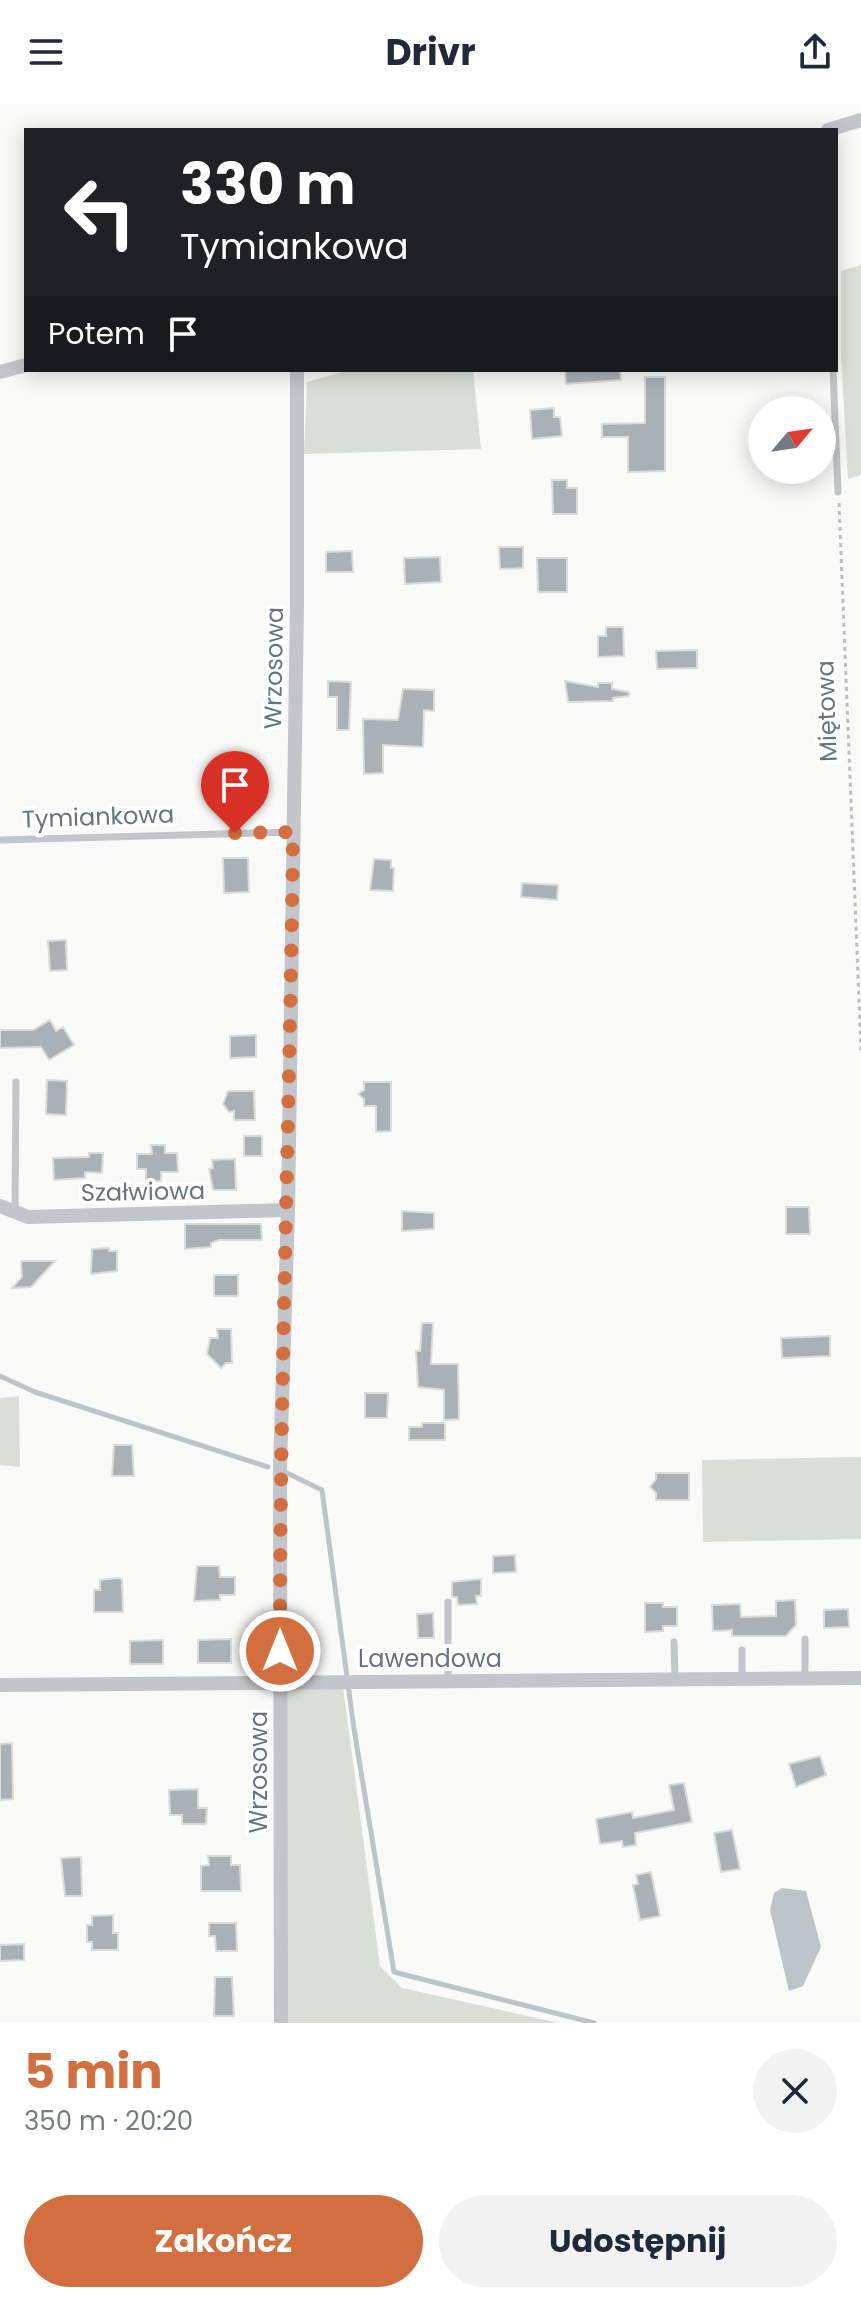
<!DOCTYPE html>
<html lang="pl">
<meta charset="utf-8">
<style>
:root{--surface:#fff;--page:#f2f2f3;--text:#1f2937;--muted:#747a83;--accent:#d36f3f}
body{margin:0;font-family:Poppins,sans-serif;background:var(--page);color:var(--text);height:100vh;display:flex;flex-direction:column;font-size:30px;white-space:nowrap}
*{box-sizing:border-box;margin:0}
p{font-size:26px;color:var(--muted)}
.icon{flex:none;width:44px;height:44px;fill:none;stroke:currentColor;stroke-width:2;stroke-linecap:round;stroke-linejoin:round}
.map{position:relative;height:1919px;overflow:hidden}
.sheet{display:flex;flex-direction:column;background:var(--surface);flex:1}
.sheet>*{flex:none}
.hud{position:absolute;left:24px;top:24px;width:814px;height:244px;border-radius:0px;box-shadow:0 4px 20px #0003;background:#202124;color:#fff;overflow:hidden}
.needle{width:52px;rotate:61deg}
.fabs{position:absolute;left:748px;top:292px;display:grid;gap:16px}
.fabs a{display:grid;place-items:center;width:88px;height:88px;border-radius:50%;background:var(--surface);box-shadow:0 4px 20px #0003;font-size:40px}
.pin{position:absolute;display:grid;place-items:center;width:68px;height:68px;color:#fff;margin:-82px -34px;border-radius:50% 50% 50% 0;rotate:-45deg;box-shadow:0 0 8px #0007}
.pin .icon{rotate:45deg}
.me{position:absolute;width:88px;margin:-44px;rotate:0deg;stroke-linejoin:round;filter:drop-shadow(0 0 6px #0008)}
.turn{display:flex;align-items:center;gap:28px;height:168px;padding:0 24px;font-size:36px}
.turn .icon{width:104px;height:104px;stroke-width:2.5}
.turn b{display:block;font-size:56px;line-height:68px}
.then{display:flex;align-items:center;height:76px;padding:0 24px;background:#0003;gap:16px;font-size:30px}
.round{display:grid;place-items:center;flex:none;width:84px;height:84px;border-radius:42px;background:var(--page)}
.head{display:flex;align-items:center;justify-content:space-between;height:136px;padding:0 24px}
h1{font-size:48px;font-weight:700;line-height:60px;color:var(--accent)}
.action{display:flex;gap:16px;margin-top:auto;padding:16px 24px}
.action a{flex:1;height:92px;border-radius:48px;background:var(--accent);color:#fff;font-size:32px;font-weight:700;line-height:92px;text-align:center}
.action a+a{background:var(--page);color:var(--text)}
header{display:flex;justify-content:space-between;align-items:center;height:104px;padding:0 24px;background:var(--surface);font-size:36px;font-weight:700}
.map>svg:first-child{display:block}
.green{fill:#d9ded7}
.water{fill:#bcc4c9}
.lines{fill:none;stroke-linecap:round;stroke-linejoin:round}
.stream{stroke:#bcc4c9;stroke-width:5}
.building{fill:#a9b0b6;stroke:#dbdcda;stroke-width:2}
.path{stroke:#bcbec1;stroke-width:3;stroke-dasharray:4 4;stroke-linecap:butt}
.lane{stroke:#c2c5c9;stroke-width:7}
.street{stroke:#c2c5c9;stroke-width:14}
.route{stroke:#d36f3f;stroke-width:14;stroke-dasharray:0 25.2}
.labels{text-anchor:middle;stroke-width:8;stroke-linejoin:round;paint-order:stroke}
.street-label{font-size:24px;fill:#677380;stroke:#fff}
</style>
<header><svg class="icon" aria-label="menu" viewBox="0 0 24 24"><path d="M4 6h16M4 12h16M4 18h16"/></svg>Drivr<svg class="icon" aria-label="share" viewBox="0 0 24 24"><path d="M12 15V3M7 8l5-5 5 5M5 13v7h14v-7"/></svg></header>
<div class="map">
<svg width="861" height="1919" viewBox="0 0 861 1919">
<rect width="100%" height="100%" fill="#f9faf8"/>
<!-- green -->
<path class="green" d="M861,161V371L848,375L841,251V167Z
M349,266H473L481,345L304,350L307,278Z
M19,1292L20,1363L0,1361V1294Z
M861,1353V1435L703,1438L702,1356Z
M283,1582L343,1583L380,1862L402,1884L559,1919H287Z"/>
<!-- water -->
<path class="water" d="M782,1784L806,1787L821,1843L803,1882L789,1887L770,1806L774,1789Z"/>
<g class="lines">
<!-- stream -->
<path class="stream" d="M0,1272L35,1288L268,1363
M287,1369L322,1386L354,1625L394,1868L594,1919"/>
</g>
<!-- building -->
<path class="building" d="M565,266H620L621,276L566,280Z
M645,273H665V367L628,368V333H602V320L645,319Z
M554,304V313H560L562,332L532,335L530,306Z
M552,376H567V384H577V410H553Z
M499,443H523V464L500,465Z
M352,447L353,468H326V448Z
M440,453L441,478L405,480L404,454Z
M537,454H567V488H538Z
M606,523H623L624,552L598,553V532H606Z
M697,546V564L657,565L656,547Z
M328,577L351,578L349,626H337V593H328Z
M565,577L598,583V579H612V585L629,588V592L613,594V597L568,598Z
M403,585L434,586V607L424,606L423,643L383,641V669L364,670L363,615L398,616Z
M223,754H248L249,788L224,789Z
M374,755L391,756V764H394L393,787L370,786Z
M522,779L558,781L557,796L521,793Z
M66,836L67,866L50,867L48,837Z
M50,916L56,927L63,923L74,941L49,956L41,943L0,944V926H33Z
M256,931V953L230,954V932Z
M47,976L67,977L66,1011L46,1010Z
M364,978H391V1027L376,1028V1002H364V995L358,990L364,986Z
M228,987H254L255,1016H234V1007L229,1008L223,1000Z
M244,1032H262V1052H244Z
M151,1041H165V1049H177L178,1068H161V1077L146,1078V1065H137V1050H152Z
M89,1049H103L102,1069L85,1068V1074L54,1076L53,1054L89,1053Z
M235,1055L236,1086H213L209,1065L213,1064L212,1056Z
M786,1103H809L810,1130H786Z
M402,1107L434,1109V1125L402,1127Z
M185,1120H261L262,1136H219L211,1139V1143L185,1145Z
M109,1144V1147H117V1167L91,1170L92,1145Z
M21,1157H55L31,1183L12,1184L22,1173Z
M214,1171H238V1192H214Z
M422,1219H433L431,1260H458L459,1315L444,1316V1286L418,1283L416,1247H420Z
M217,1225H231L232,1259H226L221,1264L207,1250L210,1234H218Z
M830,1232V1252L782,1254L781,1234Z
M365,1289H388L387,1314H365Z
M422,1319H445V1336H409V1323H422Z
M114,1341H132L134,1372H112Z
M656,1369H689V1396H656V1389L650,1383L656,1375Z
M515,1451L516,1468L493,1469V1452Z
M197,1462H219L220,1473H235V1491H220V1496L194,1497Z
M118,1474L122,1475L123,1508H94V1486H100V1476Z
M481,1475V1492H476L477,1500L458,1501L457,1493H452V1478Z
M795,1496L796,1521L786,1532H732V1526L713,1527L712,1501L740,1500L741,1513L776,1512V1497Z
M645,1499H663V1503H677V1522H663V1527L645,1528Z
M848,1505L849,1523L824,1524V1506Z
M433,1509L434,1534H418L417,1510Z
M231,1535V1559H198V1536Z
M163,1536V1560H130V1537Z
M12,1639L13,1695L0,1696V1640Z
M820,1652L826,1671L796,1683L789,1660Z
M684,1679L692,1718L635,1729L636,1741L623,1743L622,1737L600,1740L596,1715L632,1708L633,1714L674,1706L669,1681Z
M198,1685V1704H207L206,1720H182V1711H170L169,1686Z
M732,1726L740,1765L721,1768L714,1729Z
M208,1752H231V1761H240L241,1787H201V1762L209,1761Z
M81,1753L82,1792H65L61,1754Z
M651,1768L660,1812L640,1816L633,1781L638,1780L636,1771Z
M113,1811V1829H118V1846H92V1838H87V1821H92V1812Z
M209,1819H236L237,1847H216L215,1832H209Z
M24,1840V1856L0,1857V1841Z
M215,1873H232L234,1912H214Z"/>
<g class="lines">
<!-- path -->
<path class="path" d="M839,399L861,947"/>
<!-- lane -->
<path class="lane" d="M833,266L838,388
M0,736L293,728
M15,1108L16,978
M448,1498V1577
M674,1538L675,1575
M742,1546V1575
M805,1574V1535"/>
<!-- street -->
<path class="street" d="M828,26L861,16
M0,268L26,261
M0,1102L28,1113L288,1106
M0,1581L861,1574
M281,1919L280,1363L288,1106L297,500V266"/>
</g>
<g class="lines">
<!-- route -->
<path class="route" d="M235,729L293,728C290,1001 280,1274 280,1547"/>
</g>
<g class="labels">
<!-- street labels -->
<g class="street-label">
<text transform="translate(274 564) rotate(-89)" y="8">Wrzosowa</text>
<text transform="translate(827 607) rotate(-92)" y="8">Miętowa</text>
<text transform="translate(98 713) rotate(-2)" y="8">Tymiankowa</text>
<text transform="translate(143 1088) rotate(-1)" y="8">Szałwiowa</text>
<text x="430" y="1563">Lawendowa</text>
<text transform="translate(259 1668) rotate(-90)" y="8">Wrzosowa</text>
</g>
</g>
</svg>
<div class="fabs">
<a><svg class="needle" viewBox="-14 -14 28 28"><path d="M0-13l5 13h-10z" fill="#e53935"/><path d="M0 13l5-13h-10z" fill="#747a83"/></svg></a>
</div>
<div class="pin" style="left:235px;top:729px;background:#d93025"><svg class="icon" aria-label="arrive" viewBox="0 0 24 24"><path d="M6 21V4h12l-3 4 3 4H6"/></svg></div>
<svg class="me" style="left:280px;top:1547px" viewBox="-20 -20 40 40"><circle r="17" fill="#d36f3f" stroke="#fff" stroke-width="3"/><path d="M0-11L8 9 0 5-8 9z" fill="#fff"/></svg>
<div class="hud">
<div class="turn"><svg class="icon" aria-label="left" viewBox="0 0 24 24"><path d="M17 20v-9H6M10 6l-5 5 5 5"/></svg><div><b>330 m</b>Tymiankowa</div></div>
<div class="then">Potem<svg class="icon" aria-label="arrive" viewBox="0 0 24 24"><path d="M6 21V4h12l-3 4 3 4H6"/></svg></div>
</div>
</div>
<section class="sheet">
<div class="head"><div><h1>5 min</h1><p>350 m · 20:20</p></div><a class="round"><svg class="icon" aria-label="close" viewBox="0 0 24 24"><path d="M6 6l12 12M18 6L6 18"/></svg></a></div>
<div class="action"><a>Zakończ</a><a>Udostępnij</a></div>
</section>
